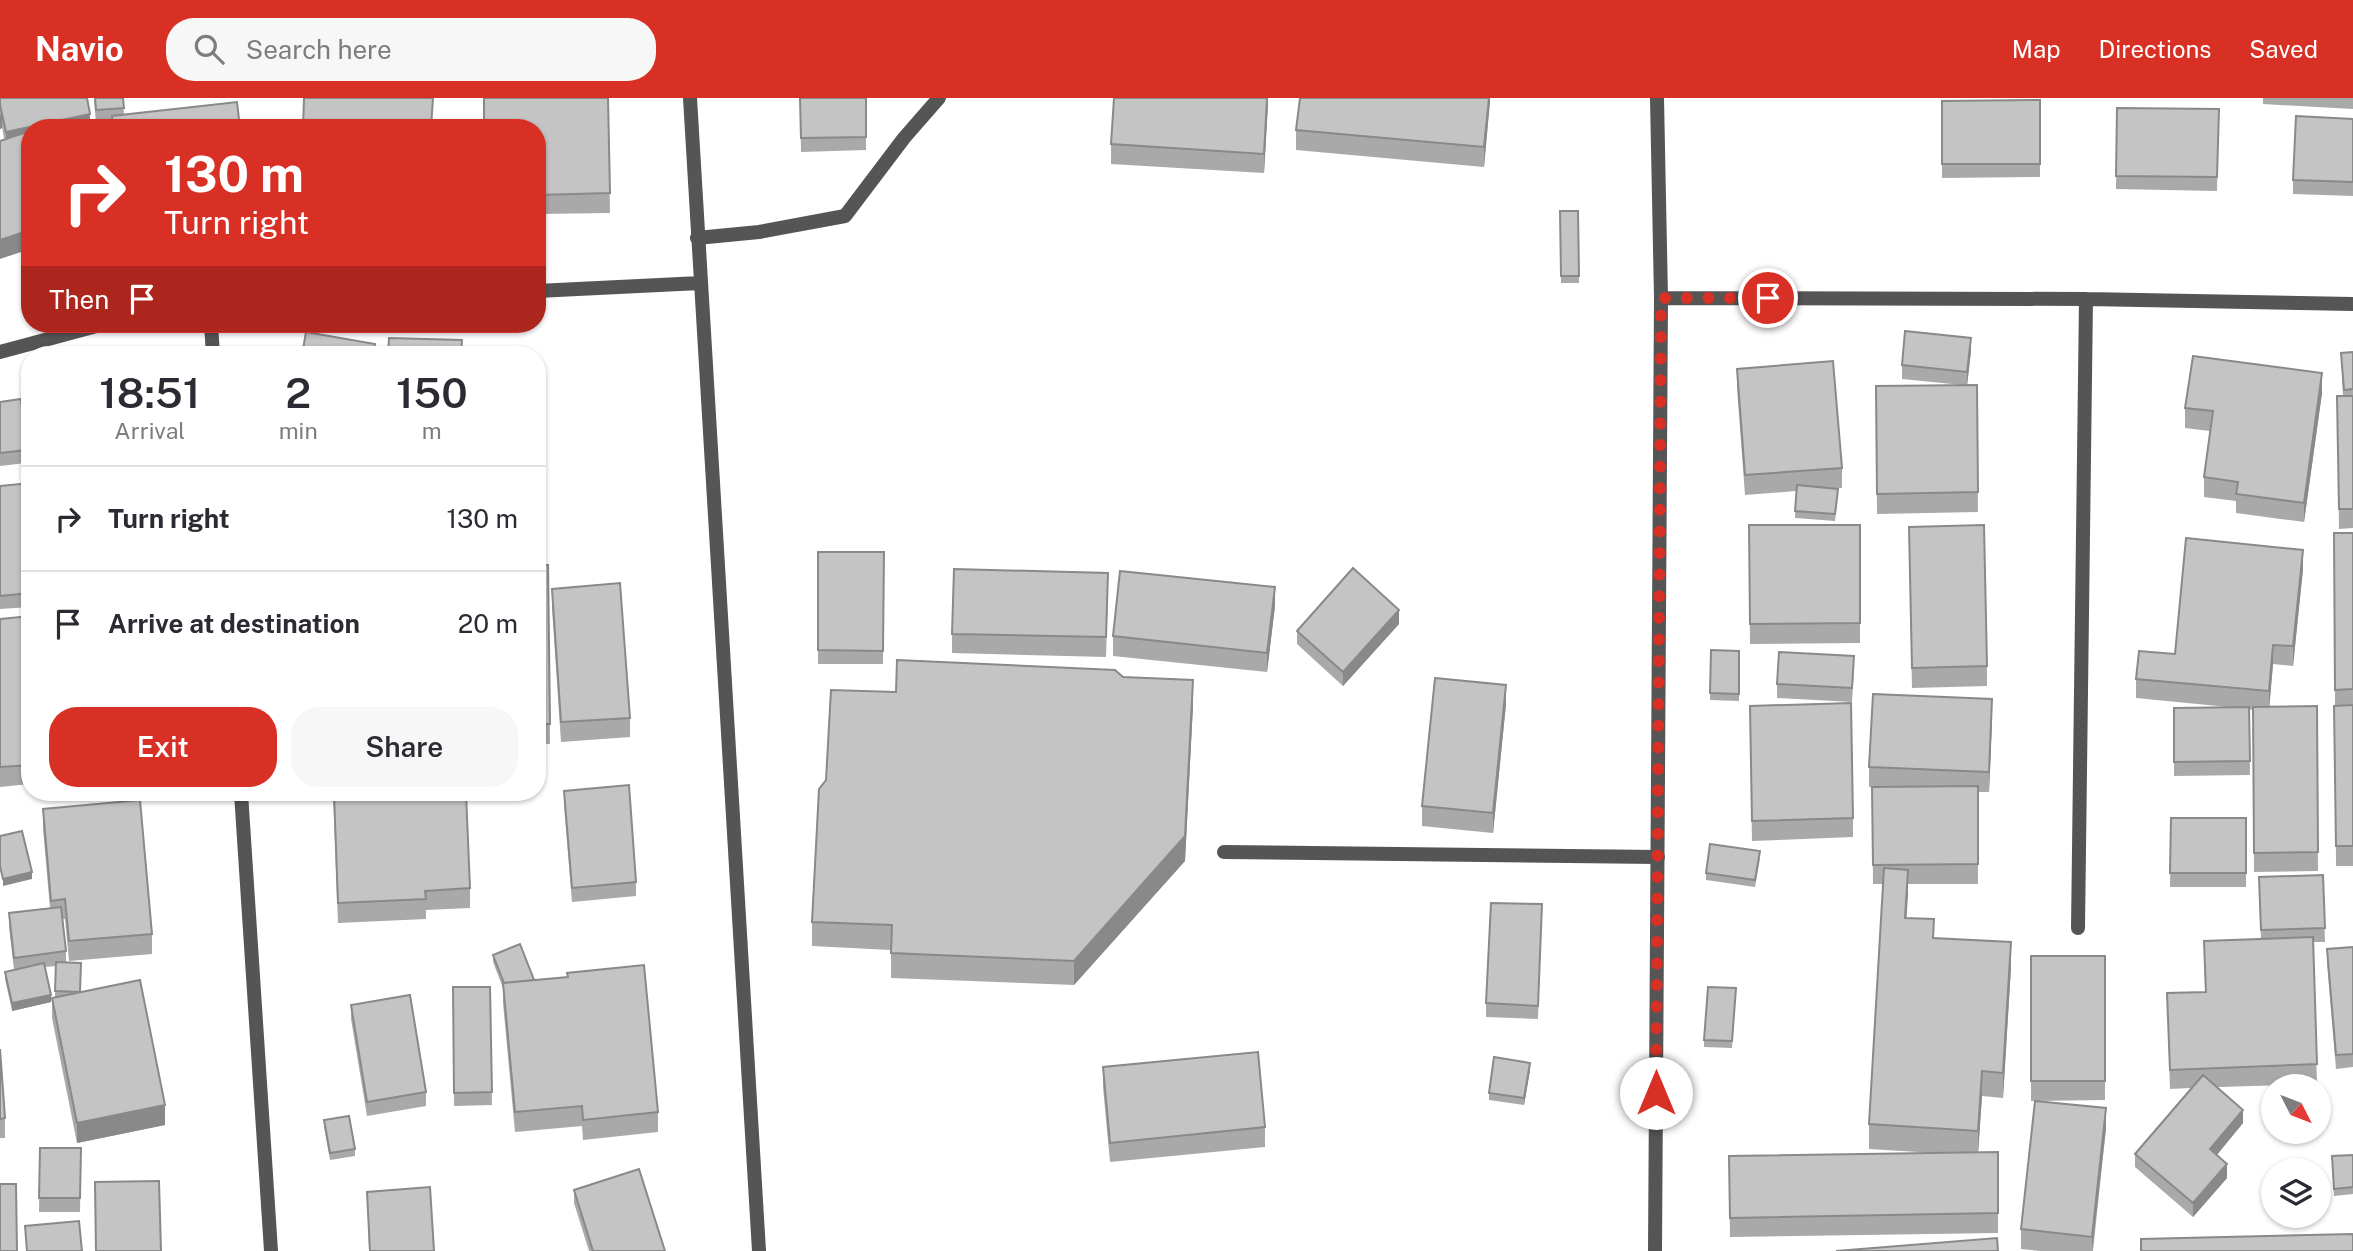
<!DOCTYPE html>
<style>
:root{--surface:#fff;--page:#f7f7f7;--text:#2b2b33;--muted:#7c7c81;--line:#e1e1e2;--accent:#d93025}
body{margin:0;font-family:"Public Sans",sans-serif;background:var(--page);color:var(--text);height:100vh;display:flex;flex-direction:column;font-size:26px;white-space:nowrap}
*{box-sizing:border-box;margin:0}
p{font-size:23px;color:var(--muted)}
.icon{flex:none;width:38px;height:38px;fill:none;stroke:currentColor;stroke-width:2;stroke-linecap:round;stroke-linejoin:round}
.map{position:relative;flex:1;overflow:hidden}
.side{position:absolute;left:21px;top:248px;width:525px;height:455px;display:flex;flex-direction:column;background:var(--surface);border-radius:28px;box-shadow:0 2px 5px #0004}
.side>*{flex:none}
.guide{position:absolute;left:21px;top:21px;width:525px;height:214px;border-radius:28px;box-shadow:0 2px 5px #0004;background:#d93025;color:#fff;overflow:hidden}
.needle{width:46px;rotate:132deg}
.fabs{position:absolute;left:2261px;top:976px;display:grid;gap:14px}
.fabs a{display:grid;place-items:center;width:70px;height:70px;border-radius:50%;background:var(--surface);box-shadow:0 2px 5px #0004;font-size:35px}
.pin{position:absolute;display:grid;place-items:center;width:60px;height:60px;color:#fff;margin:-30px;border:4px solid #fff;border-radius:50%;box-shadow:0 2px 7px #0007}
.me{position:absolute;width:77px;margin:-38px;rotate:0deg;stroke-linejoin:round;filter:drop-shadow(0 0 5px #0008)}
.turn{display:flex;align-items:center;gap:24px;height:147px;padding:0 28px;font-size:32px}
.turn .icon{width:91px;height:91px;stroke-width:2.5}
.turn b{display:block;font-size:49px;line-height:60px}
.then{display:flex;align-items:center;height:66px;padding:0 28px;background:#0003;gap:14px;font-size:26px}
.eta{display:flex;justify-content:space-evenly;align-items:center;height:119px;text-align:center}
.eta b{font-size:42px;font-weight:600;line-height:49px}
.primary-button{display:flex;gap:14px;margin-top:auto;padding:14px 28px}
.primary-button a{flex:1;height:80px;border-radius:28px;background:var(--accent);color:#fff;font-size:28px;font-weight:600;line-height:80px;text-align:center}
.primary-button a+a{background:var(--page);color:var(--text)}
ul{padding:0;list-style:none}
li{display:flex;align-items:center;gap:21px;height:105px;padding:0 28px;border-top:2px solid var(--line)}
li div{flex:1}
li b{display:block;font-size:26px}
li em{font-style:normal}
header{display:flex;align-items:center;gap:42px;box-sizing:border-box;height:98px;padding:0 35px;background:var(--accent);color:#fff}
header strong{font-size:33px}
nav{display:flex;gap:38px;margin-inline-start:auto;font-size:24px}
.search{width:490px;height:63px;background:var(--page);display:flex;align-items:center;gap:18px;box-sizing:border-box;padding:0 24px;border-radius:28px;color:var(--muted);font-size:26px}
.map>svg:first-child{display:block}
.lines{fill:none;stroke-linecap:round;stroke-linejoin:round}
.service{stroke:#555;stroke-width:14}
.minor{stroke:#555;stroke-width:14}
.wall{fill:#a9a9a9}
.shaded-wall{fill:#898989}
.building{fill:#c4c4c4;stroke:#898989;stroke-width:2}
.route{stroke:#d93025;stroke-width:12;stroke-dasharray:0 21.6}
</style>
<header>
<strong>Navio</strong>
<div class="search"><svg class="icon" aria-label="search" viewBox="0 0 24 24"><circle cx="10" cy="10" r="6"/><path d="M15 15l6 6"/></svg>Search here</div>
<nav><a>Map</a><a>Directions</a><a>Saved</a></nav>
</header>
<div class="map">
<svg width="2353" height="1153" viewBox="0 0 2353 1153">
<rect width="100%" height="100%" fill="#fff"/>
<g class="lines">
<!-- service -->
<path class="service" d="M697,140L759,134L845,118L904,40L939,0
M1224,754L1658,759"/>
<!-- minor -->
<path class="minor" d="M690,0L759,1153
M537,193L700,185
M1661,200L2086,201L2353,206
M211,226L213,257
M0,254L104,226
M241,695L271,1153
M2078,830L2086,201
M1655,1153L1661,200L1657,0"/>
</g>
<!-- wall -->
<path class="wall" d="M0,0L90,30H30L4,41L2,28V30L0,31Z
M94,0H123L124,17L240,30H112V25L96,26Z
M608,0L610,115L537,116V30Z
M800,0H866V52L801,54Z
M1268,0L1264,75L1111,66V46Z
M1490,0L1484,69L1296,52V32Z
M2263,0H2353V11L2263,6Z
M2040,2V79L1942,80V3Z
M2117,10L2219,11L2217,93L2116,91Z
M2353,21V98L2293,96V82Z
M1560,113H1578L1579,185H1561Z
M1971,253L1967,287H1977L1978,414L1877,416L1876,288L1962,287L1902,281V267Z
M2353,254V430L2339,431L2337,298H2343L2341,255Z
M1737,271L1842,370V390H1830L1838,398L1835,423L1795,420L1796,393L1745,397L1737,290Z
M2322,295L2304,424L2236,415V403L2204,399V379L2210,333L2185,330V310Z
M0,304L26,352V365L0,368Z
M30,385V509L0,511V388Z
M1749,427H1860V545L1750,546Z
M2334,435H2353V768H2336Z
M1909,449L1987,568V588L1912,590Z
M818,454H884L883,566H818Z
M537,467H548L550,646H537Z
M2303,471L2293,568L2273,566L2269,609L2317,608L2318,773L2254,774L2253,612L2249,611L2250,677L2174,678V610L2228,609L2136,600V581Z
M552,491L630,620V639L561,644L552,510Z
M1108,495L1106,559L952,555V536Z
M1275,508L1267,574L1113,558V538Z
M30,518V686L0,689V521Z
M1399,526L1343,588L1297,546V533Z
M1711,552L1739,553V603L1710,602Z
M1854,571L1852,604L1777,600V586Z
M1123,579L1193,607L1185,763L1074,887L891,880V852L812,848V824L896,594Z
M1506,606L1493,735L1422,728V708Z
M1992,621L1989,694H1978V786H1908L1906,820L1934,840L2011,869L2003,1000L1982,998L1978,1054H1998V1135L1730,1139L1729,1058L1935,1055L1869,1051V1026L1883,786H1873L1872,689H1869V669Z
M1750,627L1853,720V739L1752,743Z
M564,693L636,784V798L572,804L564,707Z
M333,695L470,790V810L426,812V821L338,825Z
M43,711L152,836V856L69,863L65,821H62L66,853V864L80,894L165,1027L77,1045L52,920V900L55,899L56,868L45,869L51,904L12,913L5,881V874L14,872L9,829V815L50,810L43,731Z
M2171,720H2246V789H2170Z
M1760,760L1755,789L1706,782V775Z
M2323,777L2325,844H2313L2317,986L2218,989L2243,1025L2217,1057L2227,1080L2193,1119L2135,1069V1056L2191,990L2170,991L2167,895L2205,894L2204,843L2261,841L2259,793Z
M1542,806L1538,921L1486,919V905Z
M2353,849V969L2336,971L2327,865V851Z
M493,857L534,882L658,1014V1034L583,1042L582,1028L515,1034L503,905V890L493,864Z
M2031,858H2105V1002L2031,1003Z
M453,889H490L492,1007L454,1008Z
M1736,890L1732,950L1704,949V942Z
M351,907L426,994V1008L367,1018L351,921Z
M0,951L5,1020V1040H0Z
M1103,969L1265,1029V1049L1110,1064L1103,989Z
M1530,972L1524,1007L1489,1002V995Z
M324,1022L355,1051V1058L330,1062L324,1029Z
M2106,1030L2093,1153H2040L2021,1151V1131Z
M40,1050H81L80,1114H39Z
M2353,1057V1096L2334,1098L2332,1065Z
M574,1092L665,1153H589L574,1105Z
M367,1094L434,1153H369Z"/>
<!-- shaded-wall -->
<path class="shaded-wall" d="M1267,0L1268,8L1264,75V56Z
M1489,0H1490V4L1484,69V49Z
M2,16V30L0,31V17Z
M90,16V30H30V43L6,48V34Z
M30,132V151L0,161V142Z
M1971,240V253L1967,288V274Z
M2322,275V295L2304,424V405Z
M2303,452V471L2293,568V548Z
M1275,489V508L1267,574V555Z
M1399,512V526L1343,588V574Z
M2273,547V566L2269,613V593Z
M1193,582V607L1185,763L1074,887V863Z
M1506,587V606L1493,735V715Z
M1992,601V621L1989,694V674Z
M1908,772V796L1905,845V820Z
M32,774V781L3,788V781Z
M2011,844V869L2003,1000V975Z
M51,897V904L12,913V905Z
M1530,965V972L1524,1007V1000Z
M1982,973V998L1978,1057V1033Z
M165,1007V1027L77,1045V1025Z
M2106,1010V1030L2092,1153V1139Z
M2243,1012V1025L2210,1065V1051Z
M2227,1066V1080L2193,1119V1105Z"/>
<!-- building -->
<path class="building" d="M0,0H87L90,16L6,34L0,7Z
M95,0H123L124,10L96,12Z
M304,0H433L431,30H303Z
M484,0H608L610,95L537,97V30H484Z
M800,0H866V39L801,40Z
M1114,0H1267L1264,56L1111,46Z
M1300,0H1489L1484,49L1296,32Z
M2040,2V66H1942V3Z
M237,4L240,30H113L112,18Z
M2117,10L2219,11L2217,79L2116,78Z
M2296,18L2353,21V84L2293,82Z
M58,23L60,30H39Z
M30,33V132L0,142V43Z
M1560,113H1578L1579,178H1561Z
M1905,233L1971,240L1967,274L1902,267Z
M306,234L375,246L373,257H302Z
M389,240L462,242L461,257H388Z
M2353,254V291L2344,292L2341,255Z
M2193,258L2322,275L2304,405L2236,396L2238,384L2204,379L2213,313L2185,310Z
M1833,263L1842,370L1745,377L1737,271Z
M1977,287L1978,394L1877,396L1876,288Z
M2337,298H2353V411H2339Z
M21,301L26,352L0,355V304Z
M30,385V495L0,498V388Z
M1797,387L1838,391L1835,416L1795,413Z
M1749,427H1860V525L1750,526Z
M1984,427L1987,568L1912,570L1909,429Z
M2334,435H2353V591L2335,592Z
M2186,440L2303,452L2293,548L2273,547L2269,593L2136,581L2139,553L2175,556Z
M818,454H884L883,553L818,552Z
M537,467H548L550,626H537Z
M1353,470L1399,512L1343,574L1297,533Z
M954,471L1108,475L1106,539L952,536Z
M1120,473L1275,489L1267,555L1113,538Z
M620,485L630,620L561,624L552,491Z
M30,518V667L0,669V521Z
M1711,552L1739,553V596L1710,595Z
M1779,554L1854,558L1852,590L1777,586Z
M897,562L1115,572L1123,579L1193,582L1185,738L1074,863L891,855L892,827L812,824L819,691L826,682L831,592L896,594Z
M1435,580L1506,587L1493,715L1422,708Z
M1873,596L1992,601L1989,674L1869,669Z
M1851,605L1853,720L1752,723L1750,608Z
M2353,607V748H2336L2334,608Z
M2317,608L2318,754L2254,755L2253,609Z
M2249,609L2250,663L2174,664V610Z
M629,687L636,784L572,790L564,693Z
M1978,688V766L1873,767L1872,689Z
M334,695H466L470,790L425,793L426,801L338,805Z
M140,702L152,836L69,843L65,801L51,803L43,711Z
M2171,720H2246V775H2170Z
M22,733L32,774L3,781L0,768V738Z
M1710,746L1760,753L1755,782L1706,775Z
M1884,770L1908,772L1905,820L1934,821L1933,840L2011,844L2003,975L1982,973L1978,1033L1869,1026Z
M2323,777L2325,830L2261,832L2259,779Z
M1491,805L1542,806L1538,908L1486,905Z
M61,809L66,853L14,860L9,815Z
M2313,839L2317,966L2170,972L2167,895L2206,894L2204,843Z
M520,846L534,882L504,885L493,857Z
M2353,849V956L2336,957L2327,851Z
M2031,858H2105V983H2031Z
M56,864L81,865L80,894L55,893Z
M44,865L51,897L12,905L5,874Z
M644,867L658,1014L583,1022L582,1008L515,1014L503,885L568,879L567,875Z
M140,882L165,1007L77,1025L52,900Z
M453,889H490L492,994L454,995Z
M1708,889L1736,890L1732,943L1704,942Z
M410,897L426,994L367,1004L351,907Z
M0,951L5,1020L0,1021Z
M1258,954L1265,1029L1110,1045L1103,969Z
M1494,959L1530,965L1524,1000L1489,995Z
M2203,977L2243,1012L2210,1051L2227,1066L2193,1105L2135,1056Z
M2035,1003L2106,1010L2092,1139L2021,1131Z
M349,1018L355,1051L330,1055L324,1022Z
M40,1050H81L80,1100H39Z
M1998,1054V1115L1730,1120L1729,1058Z
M2353,1057V1089L2334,1091L2332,1058Z
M639,1071L665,1153H593L574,1092Z
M159,1083L161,1153H96L95,1084Z
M0,1086H16L17,1153H0Z
M430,1089L434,1153H370L367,1094Z
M79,1123L82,1153H27L25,1128Z
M2353,1136V1153H2141V1141Z
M1997,1140L1998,1153H1836Z"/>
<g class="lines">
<!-- route -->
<path class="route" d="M1656,995L1661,200H1768"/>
</g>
</svg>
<div class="fabs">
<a><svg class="needle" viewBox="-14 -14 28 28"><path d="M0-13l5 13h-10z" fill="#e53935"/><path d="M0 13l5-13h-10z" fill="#7c7c81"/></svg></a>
<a><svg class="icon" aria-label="layers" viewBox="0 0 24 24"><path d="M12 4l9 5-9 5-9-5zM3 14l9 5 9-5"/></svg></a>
</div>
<div class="pin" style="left:1768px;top:200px;background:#d93025"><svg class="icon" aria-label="arrive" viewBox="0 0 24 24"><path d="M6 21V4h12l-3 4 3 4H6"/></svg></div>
<svg class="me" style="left:1656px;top:995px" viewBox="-20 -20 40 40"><circle r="19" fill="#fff"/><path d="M0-13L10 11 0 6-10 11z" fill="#d93025"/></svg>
<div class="guide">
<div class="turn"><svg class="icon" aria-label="right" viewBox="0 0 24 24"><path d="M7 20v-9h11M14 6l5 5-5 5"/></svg><div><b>130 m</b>Turn right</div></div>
<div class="then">Then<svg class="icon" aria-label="arrive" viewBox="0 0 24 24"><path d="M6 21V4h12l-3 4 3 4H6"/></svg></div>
</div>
<section class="side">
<div class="eta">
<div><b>18:51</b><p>Arrival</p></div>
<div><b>2</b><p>min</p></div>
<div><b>150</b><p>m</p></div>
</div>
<ul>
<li><svg class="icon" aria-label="right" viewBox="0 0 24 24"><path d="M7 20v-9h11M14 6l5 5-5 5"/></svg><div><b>Turn right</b></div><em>130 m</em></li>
<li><svg class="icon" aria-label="arrive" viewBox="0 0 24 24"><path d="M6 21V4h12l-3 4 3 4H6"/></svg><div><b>Arrive at destination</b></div><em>20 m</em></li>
</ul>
<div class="primary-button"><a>Exit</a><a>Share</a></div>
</section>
</div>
